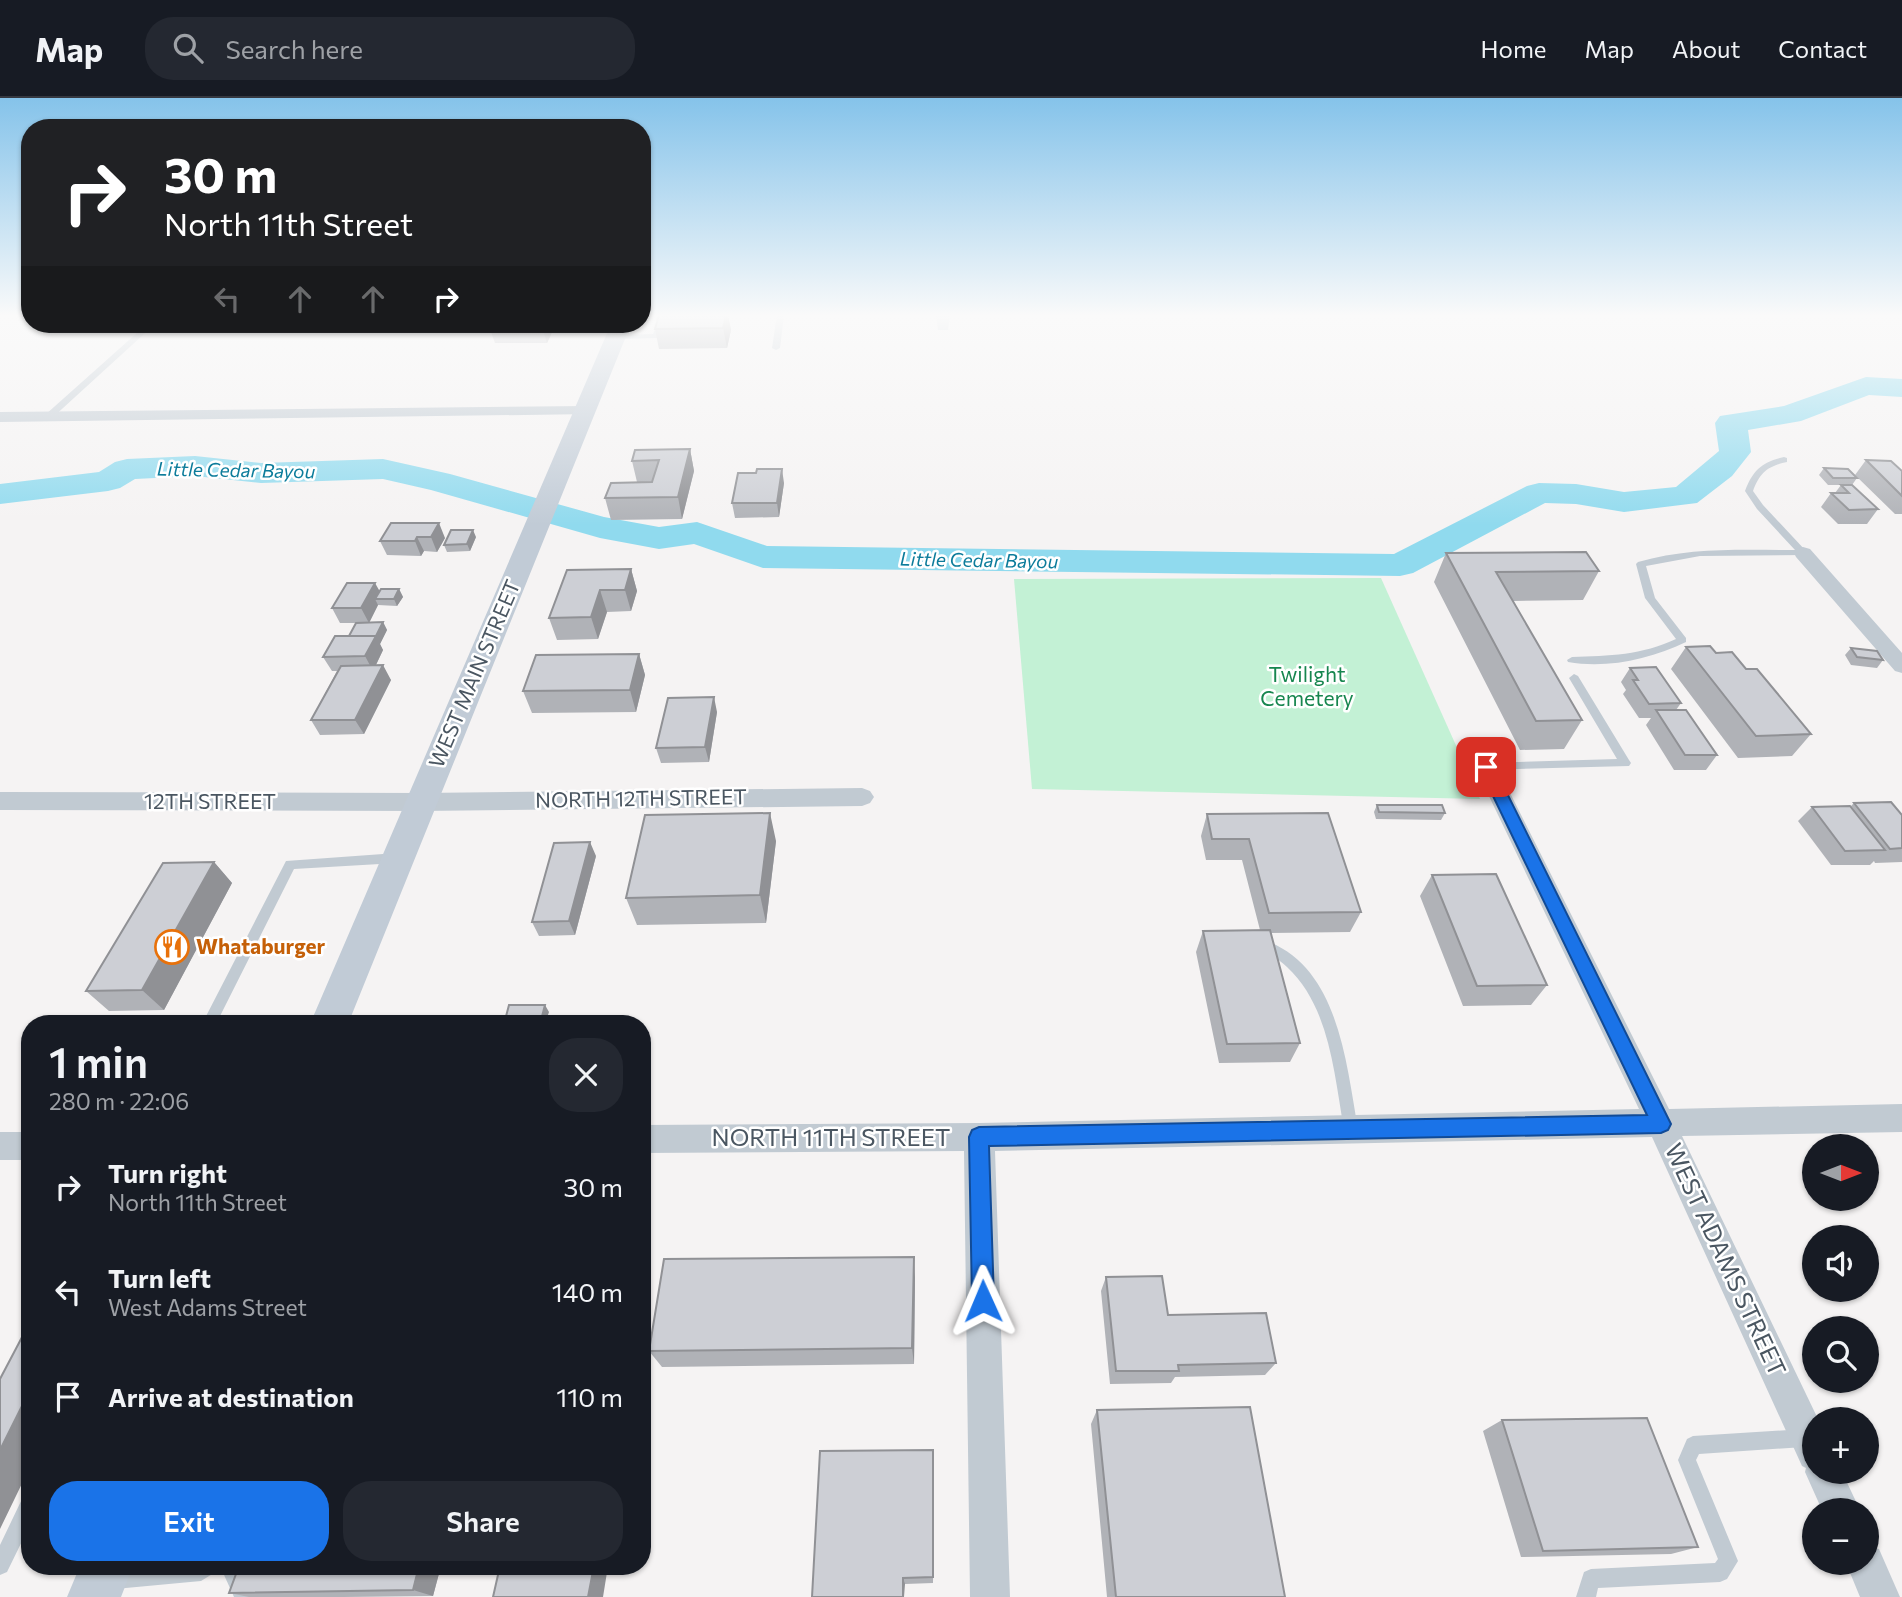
<!DOCTYPE html>
<meta charset="utf-8">
<style>
:root{--surface:#171b24;--page:#242831;--text:#f1f3f6;--muted:#9ea1a6;--line:#363941;--accent:#1a73e8}
body{margin:0;font-family:Commissioner,sans-serif;background:var(--page);color:var(--text);height:100vh;display:flex;flex-direction:column;font-size:26px;white-space:nowrap}
*{box-sizing:border-box;margin:0}
p{font-size:23px;color:var(--muted)}
.icon{flex:none;width:38px;height:38px;fill:none;stroke:currentColor;stroke-width:2;stroke-linecap:round;stroke-linejoin:round}
.map{position:relative;flex:1;overflow:hidden}
.sheet{position:absolute;left:21px;top:917px;width:630px;height:560px;display:flex;flex-direction:column;background:var(--surface);border-radius:28px;box-shadow:0 2px 5px #0004}
.sheet>*{flex:none}
.guide{position:absolute;left:21px;top:21px;width:630px;height:214px;border-radius:28px;box-shadow:0 2px 5px #0004;background:#202124;color:#fff;overflow:hidden}
.needle{width:46px;rotate:90deg}
.fabs{position:absolute;left:1802px;top:1036px;display:grid;gap:14px}
.fabs a{display:grid;place-items:center;width:77px;height:77px;border-radius:50%;background:var(--surface);box-shadow:0 2px 5px #0004;font-size:35px}
.pin{position:absolute;display:grid;place-items:center;width:60px;height:60px;color:#fff;margin:-30px;border-radius:14px;box-shadow:0 4px 10px #0006}
.me{position:absolute;width:77px;margin:-38px;rotate:359deg;stroke-linejoin:round;filter:drop-shadow(0 0 5px #0008)}
.turn{display:flex;align-items:center;gap:24px;height:147px;padding:0 28px;font-size:32px}
.turn .icon{width:91px;height:91px;stroke-width:2.5}
.turn b{display:block;font-size:49px;line-height:60px}
.lanes{display:flex;align-items:center;height:66px;padding:0 28px;background:#0003;justify-content:center;gap:35px;direction:ltr}
.lanes .off{opacity:.35}
.round{display:grid;place-items:center;flex:none;width:74px;height:74px;border-radius:28px;background:var(--page)}
.head{display:flex;align-items:center;justify-content:space-between;height:119px;padding:0 28px}
h1{font-size:42px;font-weight:600;line-height:52px}
.action{display:flex;gap:14px;margin-top:auto;padding:14px 28px}
.action a{flex:1;height:80px;border-radius:28px;background:var(--accent);color:#fff;font-size:28px;font-weight:600;line-height:80px;text-align:center}
.action a+a{background:var(--page);color:var(--text)}
ul{padding:0;list-style:none}
li{display:flex;align-items:center;gap:21px;height:105px;padding:0 28px}
li div{flex:1}
li b{display:block;font-size:26px}
li em{font-style:normal}
header{display:flex;align-items:center;gap:42px;box-sizing:border-box;height:98px;padding:0 35px;background:var(--surface);border-bottom:2px solid var(--line)}
header strong{font-size:33px}
nav{display:flex;gap:38px;margin-inline-start:auto;font-size:24px}
.search{width:490px;height:63px;background:var(--page);display:flex;align-items:center;gap:18px;box-sizing:border-box;padding:0 24px;border-radius:28px;color:var(--muted);font-size:26px}
.map>svg:first-child{display:block}
.green{fill:#c3f1d5}
.lines{fill:none;stroke-linecap:round;stroke-linejoin:round}
.river{fill:#90daee;fill-rule:evenodd}
.lane{fill:#c1cad2;fill-rule:evenodd}
.street{fill:#c1cad2;fill-rule:evenodd}
.secondary{fill:#c1cbd6;fill-rule:evenodd}
.wall{fill:#b0b2b7}
.shaded-wall{fill:#909195}
.building{fill:#cdcfd5;stroke:#909195;stroke-width:2}
.route{fill:#1a73e8;stroke:#114b97;stroke-width:2}
.labels{text-anchor:middle;stroke-width:5;stroke-linejoin:round;paint-order:stroke}
.far-water-label{font-size:19px;font-style:italic;fill:#0c7c9b;stroke:#fff}
.street-label{font-size:21px;fill:#4a5661;stroke:#fff}
.park-label{font-size:21px;fill:#17864f;stroke:#fff}
.food-label{font-size:21px;font-weight:bold;fill:#c56008;stroke:#fff;text-anchor:start}
.near-street-label{font-size:24px;fill:#4a5661;stroke:#fff}
</style>
<header>
<strong>Map</strong>
<div class="search"><svg class="icon" aria-label="search" viewBox="0 0 24 24"><circle cx="10" cy="10" r="6"/><path d="M15 15l6 6"/></svg>Search here</div>
<nav><a>Home</a><a>Map</a><a>About</a><a>Contact</a></nav>
</header>
<div class="map">
<svg width="1902" height="1499" viewBox="0 0 1902 1499">
<rect width="100%" height="100%" fill="#f5f3f3"/>
<!-- green -->
<path class="green" d="M1381,480L1480,701L1032,691L1014,481Z"/>
<g class="lines">
<!-- river -->
<path class="river" d="M1866,279L1902,281V299L1869,297L1801,323L1748,332L1751,354L1732,378L1697,405L1624,414L1576,406L1545,405L1413,475L1400,478L763,470L694,446L659,451L600,440L431,392L383,381L261,385L195,378L135,381L120,390L108,393L0,406V386L99,374L115,364L127,361L195,358L261,365L383,361L450,376L604,419L659,429L697,424L767,448L1394,456L1527,388L1539,385L1576,386L1624,394L1676,389L1719,353L1715,325L1720,318L1784,308Z"/>
<!-- lane -->
<path class="lane" d="M777,217H784L780,250L776,252L772,250Z
M659,222L666,224L659,240L616,241L612,239L616,237L653,236Z
M147,226H155L51,321H45V317Z
M1784,359L1787,360V364C1768,368 1760,374 1753,393L1763,407L1806,453V457L1700,458L1646,468L1655,500L1686,540V544C1651,561 1607,571 1568,564L1567,562L1572,559C1609,558 1642,557 1676,541L1645,500L1636,466L1638,464C1690,449 1741,452 1795,452L1757,411L1745,393C1753,372 1762,364 1784,359Z
M1574,576L1578,578L1629,662L1631,665L1629,668L1482,672L1480,669L1486,665L1617,661L1569,580Z
M397,755L401,757L403,760L401,763L397,765L294,771L216,926H202L286,763Z
M1264,842C1339,868 1346,965 1358,1031L1356,1036L1351,1038L1346,1036L1344,1031C1334,976 1330,909 1287,869C1279,861 1269,856 1259,851L1257,847L1259,843Z
M1804,1331L1810,1334L1813,1340L1810,1346L1804,1349L1699,1356L1696,1362L1738,1463L1727,1481L1720,1484L1598,1490L1596,1499H1576L1584,1474L1591,1471L1715,1465L1718,1461L1678,1362L1687,1341L1693,1338Z
M30,1397V1427L7,1474L0,1477V1447L23,1399Z
M148,1468H217L214,1475L201,1483L115,1491L108,1488L105,1481L108,1474L115,1471Z
M220,1468H240L254,1499H234Z"/>
<!-- street -->
<path class="street" d="M936,217H950L948,232H938Z
M586,308L592,310L594,313L592,316L0,324V314Z
M1803,449L1810,451L1902,555V575L1895,573L1796,459L1794,455L1796,451Z
M1486,661L1494,663L1497,669L1669,1011L1902,1006V1034L1682,1038L1818,1321H1815V1374H1842L1860,1412H1822L1805,1374L1806,1370L1802,1368L1652,1039L995,1053L1010,1499H970L964,1053L642,1055V1027L979,1025L1639,1011L1475,669L1478,663Z
M862,690L870,693L874,699L870,705L862,708L420,713L0,712V694L420,695Z
M0,1034H30V1062H0Z
M1867,1447L1879,1451L1900,1499H1860L1846,1465H1867Z"/>
<!-- secondary -->
<path class="secondary" d="M611,226H631L348,926H310Z
M80,1468H133L121,1499H67Z"/>
</g>
<!-- wall -->
<path class="wall" d="M728,217L731,232L727,250L659,251L655,231Z
M488,226H556L547,245H495Z
M690,351L694,373L682,421L611,422L605,400L637,384L632,363Z
M1866,362L1902,373V416H1895L1855,377Z
M1824,370L1857,380L1852,387L1878,411L1867,426H1838L1821,409L1831,395H1835L1841,387H1828L1819,377Z
M784,385L779,419L735,420L732,405Z
M391,425L445,440L437,454L424,453L421,458L387,457L380,443Z
M476,439L470,453L447,454L444,447Z
M1446,455L1599,473L1583,502L1513,503L1582,622L1564,651L1520,652L1434,484Z
M631,471L637,493L631,513L607,514L598,541L557,542L549,520Z
M399,491L403,499L397,508L378,507L369,525L383,524L387,532L380,546L383,552L376,567L391,582L364,636L320,637L311,622L337,573H332L323,559L349,538L356,525H340L332,510L380,493Z
M1686,549L1716,555L1746,571L1811,636L1792,658L1738,660L1671,571Z
M1851,550L1883,562L1877,570L1851,567L1845,557Z
M639,556L645,577L636,614L532,615L523,593Z
M1630,570L1681,605L1676,612L1717,657L1706,672H1674L1646,627L1651,620H1639L1623,596L1626,592L1621,584Z
M717,614L709,664L661,665L656,650Z
M1854,705L1902,717V764L1875,765L1874,763L1870,767H1831L1798,723L1812,709H1850Z
M1377,707L1445,715L1441,722L1376,721L1374,714Z
M1328,715L1361,814L1350,834L1271,835L1300,945L1290,964L1219,965L1196,854L1203,833L1260,832L1242,762H1206L1201,738L1207,716Z
M776,743L766,825L637,827L626,800Z
M596,758L575,837L539,838L532,824Z
M214,764L232,785L164,912L109,913L86,893Z
M1432,777L1547,887L1531,907L1463,908L1420,798Z
M915,1179L914,1266L662,1269L649,1253Z
M1106,1179L1168,1217L1276,1265L1265,1277L1175,1279L1171,1285L1110,1286L1101,1193Z
M1097,1312L1285,1499H1107L1091,1326Z
M1502,1322L1698,1449L1671,1456L1521,1459L1483,1333Z
M934,1361L933,1485L905,1486L812,1499Z
M239,1468H441L433,1498L344,1499H249L229,1495Z"/>
<!-- shaded-wall -->
<path class="shaded-wall" d="M726,217H728L731,232L727,250L723,230Z
M541,226H556L547,245Z
M690,351L694,373L682,421L678,399Z
M782,371L784,385L779,419L777,405Z
M439,425L445,440L437,454L431,439Z
M473,432L476,439L470,453L467,446Z
M417,439L424,453L421,458L415,443Z
M631,471L637,493L631,513L625,492Z
M375,485L383,499L375,501L378,507L369,525L361,510Z
M399,491L403,499L397,508L394,501Z
M600,492L607,514L598,541L591,519Z
M383,524L387,532L380,546L383,552L373,573L365,558Z
M639,556L645,577L636,614L630,592Z
M383,567L391,582L364,636L355,622Z
M714,599L717,614L709,664L705,649Z
M770,715L776,743L766,825L760,797Z
M590,744L596,758L575,837L569,823Z
M214,764L232,785L164,912L142,892Z
M545,907L549,914L545,926H540Z
M642,1098L651,1114L642,1170Z
M914,1159L915,1179L914,1266L912,1250Z
M30,1292V1369L0,1431V1352Z
M933,1352L934,1361L933,1485Z
M419,1468H441L433,1498L413,1492Z
M594,1468H608L603,1499H588Z
M903,1480L905,1486L904,1499H903Z"/>
<!-- building -->
<path class="building" d="M659,217H726L723,230L655,231Z
M690,351L678,399L605,400L611,385L652,384L659,362L632,363L635,352Z
M1866,362L1891,363L1902,373V398Z
M1824,370L1848,371L1857,380H1833Z
M757,371H782L777,405H732L738,375H756Z
M1841,387H1852L1878,411L1849,412L1831,395H1849Z
M391,425H439L431,439H417L415,443H380Z
M451,432H473L467,446L444,447Z
M1586,454L1599,473L1496,474L1582,622L1536,623L1446,455Z
M631,471L625,492H600L591,519L549,520L567,472Z
M347,485H375L361,510H332Z
M381,491H399L394,501H375Z
M383,524L376,538H349L356,525Z
M335,538H376L365,558L323,559Z
M1710,548L1716,555L1732,554L1746,571H1757L1811,636L1756,638L1686,549Z
M1851,550L1877,553L1883,562L1857,559Z
M639,556L630,592L523,593L536,557Z
M383,567L355,622H311L341,568Z
M1656,569L1681,605L1649,606L1633,582H1638L1630,570Z
M714,599L705,649L656,650L668,600Z
M1656,612H1686L1717,657H1685Z
M1891,704L1902,717V750L1890,751L1854,705Z
M1377,707H1442L1445,715L1379,714Z
M1850,708L1885,752L1845,753L1812,709Z
M770,715L760,797L626,800L645,717Z
M1328,715L1361,814L1269,815L1249,741H1212L1207,716Z
M590,744L569,823L532,824L554,745Z
M214,764L142,892L86,893L163,765Z
M1496,776L1547,887L1477,888L1432,777Z
M1270,832L1300,945L1227,946L1203,833Z
M509,907H545L540,926H504Z
M914,1159L912,1250L649,1253L664,1161Z
M1162,1178L1168,1217L1266,1215L1276,1265L1178,1267L1179,1273H1116L1106,1179Z
M30,1224V1292L0,1352V1281Z
M1250,1309L1285,1499H1116L1097,1312Z
M1647,1320L1698,1449L1543,1453L1502,1322Z
M933,1352V1479L903,1480V1499H812L820,1353Z
M239,1468H419L413,1492L229,1495Z
M500,1468H594L588,1499H493Z"/>
<!-- sky -->
<linearGradient id="sky" x2="0" y2="1"><stop stop-color="#85c3ea"/><stop offset="0.51" stop-color="#fafafa"/><stop offset="1" stop-color="#fafafa" stop-opacity="0"/></linearGradient>
<rect width="1902" height="427" fill="url(#sky)"/>
<!-- route -->
<path class="route" d="M1486,664L1494,669L1668,1020L1671,1026L1668,1032L1661,1035L989,1048L994,1203L991,1211L983,1214L975,1211L972,1203L969,1039L972,1032L979,1029L1647,1017L1479,669Z"/>
<!-- icons -->
<defs>
<g id="restaurant-ring" transform="scale(1.75)"><circle r="9.5" fill="#fff" stroke="#e8710a" stroke-width="1.5"/><path d="M-5-6h1v4h1v-4h1v4h1v-4h1v5L-1.5 .5V6h-2V.5L-5-1ZM5-6V6H3V1.5H1.5Q1.5-4 5-6Z" fill="#e8710a"/></g>
</defs>
<g fill-rule="evenodd">
<use href="#restaurant-ring" x="172" y="849"/>
</g>
<g class="labels">
<!-- far-water labels -->
<g class="far-water-label">
<text transform="translate(236 372) rotate(1)" y="7">Little Cedar Bayou</text>
<text transform="translate(979 462) rotate(1)" y="7">Little Cedar Bayou</text>
</g>
<!-- street labels -->
<g class="street-label">
<text transform="translate(475 576) rotate(-67)" y="7">WEST MAIN STREET</text>
<text transform="translate(641 701) rotate(-1)" y="7">NORTH 12TH STREET</text>
<text x="210" y="711">12TH STREET</text>
</g>
<!-- park labels -->
<g class="park-label">
<text x="1307" y="584">Twilight<tspan x="1307" dy="24">Cemetery</tspan></text>
</g>
<!-- food labels -->
<g class="food-label">
<text x="196" y="856">Whataburger</text>
</g>
<!-- near-street labels -->
<g class="near-street-label">
<text x="831" y="1048">NORTH 11TH STREET</text>
<text transform="translate(1725 1162) rotate(65)" y="8">WEST ADAMS STREET</text>
</g>
</g>
</svg>
<div class="fabs">
<a><svg class="needle" viewBox="-14 -14 28 28"><path d="M0-13l5 13h-10z" fill="#e53935"/><path d="M0 13l5-13h-10z" fill="#9ea1a6"/></svg></a>
<a><svg class="icon" aria-label="sound" viewBox="0 0 24 24"><path d="M4 9h4l5-4v14l-5-4H4zM17 9q2 3 0 6"/></svg></a>
<a><svg class="icon" aria-label="search" viewBox="0 0 24 24"><circle cx="10" cy="10" r="6"/><path d="M15 15l6 6"/></svg></a>
<a>+</a>
<a>−</a>
</div>
<div class="pin" style="left:1486px;top:669px;background:#d93025"><svg class="icon" aria-label="arrive" viewBox="0 0 24 24"><path d="M6 21V4h12l-3 4 3 4H6"/></svg></div>
<svg class="me" style="left:983px;top:1203px" viewBox="-20 -20 40 40"><path d="M0-17L14 15 0 8-14 15z" fill="#1a73e8" stroke="#fff" stroke-width="4"/></svg>
<div class="guide">
<div class="turn"><svg class="icon" aria-label="right" viewBox="0 0 24 24"><path d="M7 20v-9h11M14 6l5 5-5 5"/></svg><div><b>30 m</b>North 11th Street</div></div>
<div class="lanes"><svg class="icon off" aria-label="left" viewBox="0 0 24 24"><path d="M17 20v-9H6M10 6l-5 5 5 5"/></svg><svg class="icon off" aria-label="ahead" viewBox="0 0 24 24"><path d="M12 20V5M6 11l6-6 6 6"/></svg><svg class="icon off" aria-label="ahead" viewBox="0 0 24 24"><path d="M12 20V5M6 11l6-6 6 6"/></svg><svg class="icon" aria-label="right" viewBox="0 0 24 24"><path d="M7 20v-9h11M14 6l5 5-5 5"/></svg></div>
</div>
<section class="sheet">
<div class="head"><div><h1>1 min</h1><p>280 m · 22:06</p></div><a class="round"><svg class="icon" aria-label="close" viewBox="0 0 24 24"><path d="M6 6l12 12M18 6L6 18"/></svg></a></div>
<ul>
<li><svg class="icon" aria-label="right" viewBox="0 0 24 24"><path d="M7 20v-9h11M14 6l5 5-5 5"/></svg><div><b>Turn right</b><p>North 11th Street</p></div><em>30 m</em></li>
<li><svg class="icon" aria-label="left" viewBox="0 0 24 24"><path d="M17 20v-9H6M10 6l-5 5 5 5"/></svg><div><b>Turn left</b><p>West Adams Street</p></div><em>140 m</em></li>
<li><svg class="icon" aria-label="arrive" viewBox="0 0 24 24"><path d="M6 21V4h12l-3 4 3 4H6"/></svg><div><b>Arrive at destination</b></div><em>110 m</em></li>
</ul>
<div class="action"><a>Exit</a><a>Share</a></div>
</section>
</div>
